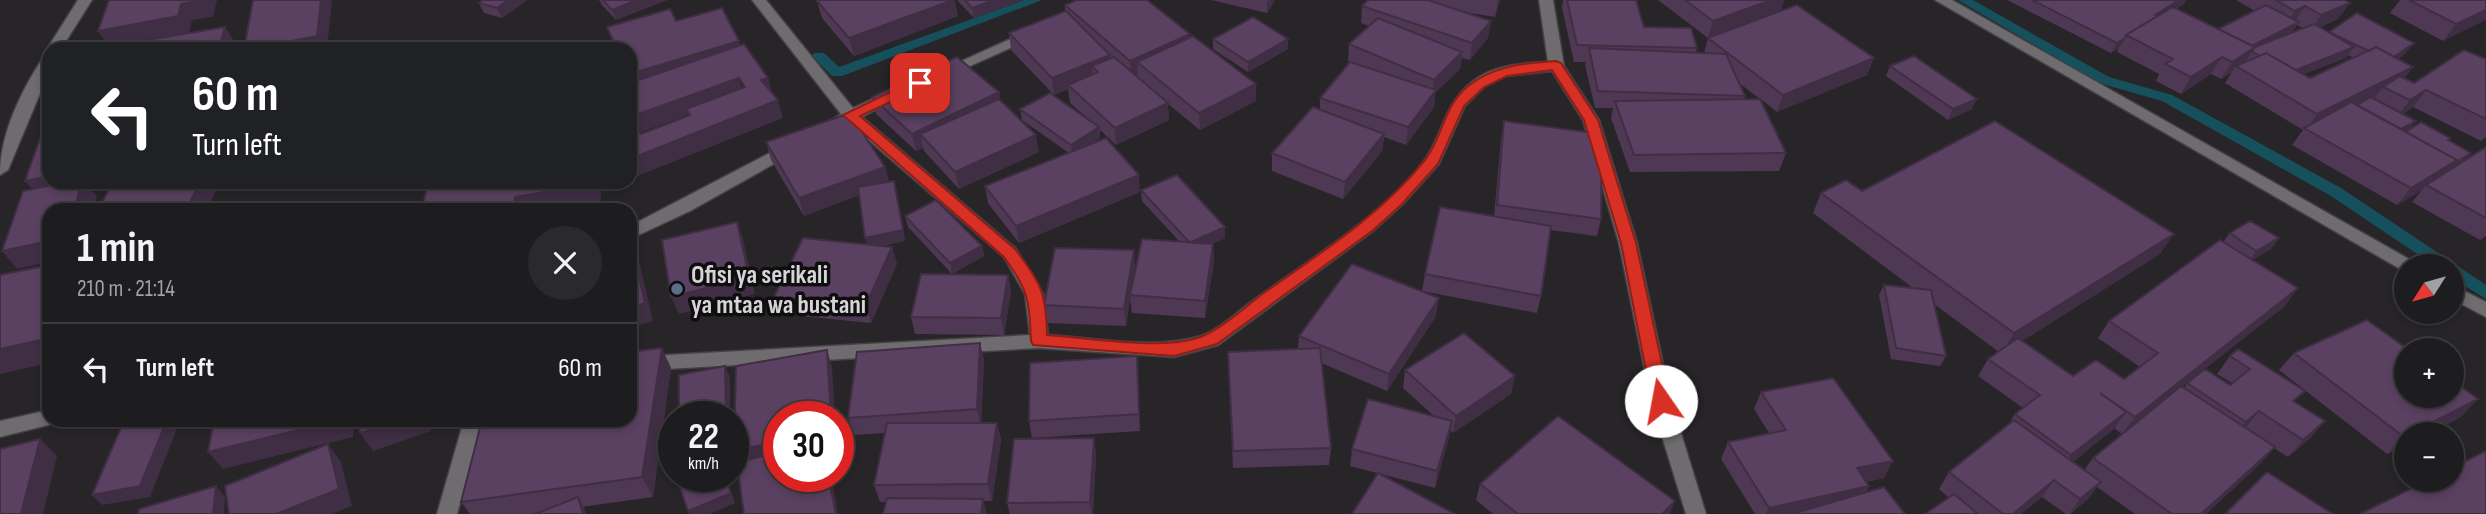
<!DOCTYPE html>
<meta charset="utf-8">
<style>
:root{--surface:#1d1c1e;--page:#2a292b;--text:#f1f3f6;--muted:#a0a1a4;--line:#3b3a3c}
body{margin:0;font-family:"Sofia Sans Condensed",sans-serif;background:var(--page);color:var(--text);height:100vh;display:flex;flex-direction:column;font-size:26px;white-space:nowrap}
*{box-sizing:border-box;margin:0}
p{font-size:23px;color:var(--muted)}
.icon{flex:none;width:38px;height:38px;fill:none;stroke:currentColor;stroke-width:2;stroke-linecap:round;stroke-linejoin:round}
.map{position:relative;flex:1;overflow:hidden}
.panel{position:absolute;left:42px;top:203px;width:595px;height:224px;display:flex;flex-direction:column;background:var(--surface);border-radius:21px;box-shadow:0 4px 10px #0003,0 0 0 2px var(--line)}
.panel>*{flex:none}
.hud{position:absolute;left:42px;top:42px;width:595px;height:147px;border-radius:21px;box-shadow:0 4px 10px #0003,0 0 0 2px var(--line);background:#202124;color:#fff;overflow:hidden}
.needle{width:46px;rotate:233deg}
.controls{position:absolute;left:2394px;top:254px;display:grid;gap:14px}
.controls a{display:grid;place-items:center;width:70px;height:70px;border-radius:50%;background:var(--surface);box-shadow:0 4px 10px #0003,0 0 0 2px var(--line);font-size:35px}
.speed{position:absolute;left:658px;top:401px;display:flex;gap:14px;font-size:35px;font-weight:700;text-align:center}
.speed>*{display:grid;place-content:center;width:91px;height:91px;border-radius:50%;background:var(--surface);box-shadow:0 4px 10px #0003,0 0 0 2px var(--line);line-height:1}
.speed small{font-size:18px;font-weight:400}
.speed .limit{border:10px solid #d22;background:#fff;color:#111}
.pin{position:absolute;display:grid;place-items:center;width:60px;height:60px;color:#fff;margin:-30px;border-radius:14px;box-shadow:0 4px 10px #0006}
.me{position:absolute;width:77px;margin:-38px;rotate:348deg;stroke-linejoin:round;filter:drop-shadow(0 0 5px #0008)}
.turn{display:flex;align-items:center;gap:24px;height:147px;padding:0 35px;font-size:32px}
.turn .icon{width:91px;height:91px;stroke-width:2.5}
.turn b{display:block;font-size:49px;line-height:60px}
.round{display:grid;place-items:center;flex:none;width:74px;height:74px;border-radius:37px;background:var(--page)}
.summary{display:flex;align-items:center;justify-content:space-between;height:119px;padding:0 35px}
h1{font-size:42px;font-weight:700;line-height:52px}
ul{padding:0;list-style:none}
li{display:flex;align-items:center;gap:21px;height:91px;padding:0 35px;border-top:2px solid var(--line)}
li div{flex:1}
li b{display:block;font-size:26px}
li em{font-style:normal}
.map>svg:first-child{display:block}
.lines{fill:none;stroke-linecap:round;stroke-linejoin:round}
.stream{fill:#16505d;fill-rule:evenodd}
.minor-casing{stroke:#434143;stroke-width:3}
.minor{fill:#6e6c6f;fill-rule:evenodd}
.wall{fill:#4e3853;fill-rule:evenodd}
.shaded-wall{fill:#402e44}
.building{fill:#5b4161;stroke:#402e44;stroke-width:2}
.route{fill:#d93025;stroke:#8d1f18;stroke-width:2}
.service-dot{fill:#5c6f8a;stroke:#0f0e0f;stroke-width:2.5}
.labels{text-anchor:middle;stroke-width:7;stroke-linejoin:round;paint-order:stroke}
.poi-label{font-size:26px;font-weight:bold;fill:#d6d4d6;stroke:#0f0e0f;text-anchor:start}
</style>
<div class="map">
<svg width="2486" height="514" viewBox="0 0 2486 514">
<rect width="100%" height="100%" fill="#272528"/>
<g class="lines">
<!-- stream -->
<path class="stream" d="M1024,0H1042L842,76H832L812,56L814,53H824L839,67Z
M1958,0H1973L2109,77L2172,95L2341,188L2486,285V299L2452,278V266H2435L2331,196L2162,101L2099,83Z"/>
<!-- minor casing -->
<g class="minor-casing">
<path id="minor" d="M78,0H92L61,49H49V52L47,49Z
M752,0H766L853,108L890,91H900L903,94L900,97L862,117L1016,249L1043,294L1048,335C1095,338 1156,350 1201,336C1219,330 1238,311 1254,300C1307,261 1389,212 1426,158C1444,131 1444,105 1472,82C1493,65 1522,63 1548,62L1539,0H1553L1564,66L1599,120L1637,243L1671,401L1706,514H1686L1651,401L1619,243L1583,120L1552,71L1506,76L1484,87L1465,106L1439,164L1402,205L1373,231L1218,345L1174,357L1039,348L630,371V357L1030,335L1025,294L1004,257L849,123L832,130L826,129L824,125L841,114Z
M1935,0H1952L2414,262L2417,266H2406V272L2402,270Z
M1030,30L1037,34L1035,37L948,76H938L935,73Z
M49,54V72L8,170L0,175C0,134 21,91 44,56Z
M789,143L797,148L795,152L690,211L630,239V226Z
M2452,285L2486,302V317L2452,299Z
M49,410V420H58L56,423L0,437V421Z
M464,420H484L457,514H437Z"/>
</g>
<!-- minor -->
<use href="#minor" class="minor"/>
</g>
<!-- wall -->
<path class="wall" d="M483,0H527L502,18L484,13L479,3Z
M598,0H667L616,20L602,5L600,1Z
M957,0H1023L974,18Z
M1211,0H1275L1267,13Z
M1368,0H1500L1495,17L1464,12L1491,21L1488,38L1470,60L1462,58L1460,69L1435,93L1434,107L1406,145L1384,137L1382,151L1343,199L1272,171V153L1320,110V98L1350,62L1348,61L1349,44L1369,26L1361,23L1362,6Z
M1563,0H1636L1644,27L1697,48L1696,52L1704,53L1708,38L1658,0H1784L1781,11L1874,58L1867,75L1777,112L1761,99L1786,153L1779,171L1630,172L1611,118L1613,108H1595L1585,65L1586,62H1574L1562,8ZM1739,83L1760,99H1744L1745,96Z
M2007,0H2186L2184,4L2176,9L2218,29L2255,11L2236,0H2345L2338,19L2319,27L2328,33L2329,32L2406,53L2398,59L2405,78L2414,83L2486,59V137L2481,141L2413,107L2403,114L2410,129L2448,140L2471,153L2464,161L2486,147V236L2480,240L2412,202L2422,190L2397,205L2292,145L2303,130L2225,83L2232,72L2221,79L2211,74L2181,94L2156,81L2159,74L2117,52L2119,48L2111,53ZM2297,25L2303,28L2292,32ZM2348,55L2354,58L2310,78L2304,74L2346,58Z
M2400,0H2486L2443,41L2390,13Z
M817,1L958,16L854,56L822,18Z
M1065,5L1190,34V37L1256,101L1200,130L1168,104L1169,120L1116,145L1100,130V138L1090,144L1140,192L1019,243L988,203L985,186L1069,153L1022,120L1020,109L1087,118L1070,103L1068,89L1054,95L1011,50L1009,33L1065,11Z
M1213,39H1288V49L1248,72L1213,49Z
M1890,66L1972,109L1948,120L1886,76Z
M999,92L1000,100L1039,152L959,189L924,151L923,148L916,151L876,114L872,97Z
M1504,121L1601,219L1597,236L1550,230L1541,296L1537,313L1422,291L1425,274L1494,216L1501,139Z
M766,142L885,167L889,182L894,181L905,241L882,246L892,247L897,264L871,323L780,314L774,297L867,244L859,195L804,216L771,160Z
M1141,190L1225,227V238L1212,244H1213L1214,261L1205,318L1132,313L1130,298L1126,326L1046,323L1044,305L1134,250L1135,268L1133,284L1179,241L1142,201Z
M1862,191L2160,254L2022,341L2073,376L2124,379L2140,367L2098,338L2109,321L2223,242L2230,233L2279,238L2271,249L2252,260L2285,306L2182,386L2184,388L2187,383L2230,385L2232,383L2217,374L2230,356L2238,349L2295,402L2325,421L2309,439L2288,457L2274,448L2260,464L2206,514H2135L2097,487L2088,499L2070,514H2066L2042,497L2021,514H1925L1949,498L1939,489L1949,472L2008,425L2015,414L2023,408L1978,376L1988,359L1999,352L1934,304L1946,356L1940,366L1891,359L1879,295L1884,285L1913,288L1813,213L1821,193ZM2114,428L2122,434L2093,458L2084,470L2073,462Z
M905,216L982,246L984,256L952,274L908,227Z
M1008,275L1011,292L1004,335L915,334L911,317Z
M1436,316L1387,391L1321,363L1331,448L1329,465L1233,468L1228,352L1298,349L1299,336Z
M980,343L984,360L981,423H997L1001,440L992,501L880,502L874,485L885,433L854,435L848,418Z
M2294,353L2461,417L2387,454L2279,370Z
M1137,356L1140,431L1032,438L1029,421Z
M671,368L653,497L530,514H470L461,502Z
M1405,370L1511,394L1453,433L1450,430L1435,488L1350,466L1352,449L1434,416L1403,388Z
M1761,392L1884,478L1866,482L1869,486L1866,493L1905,514H1755L1721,459L1728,442L1769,433L1754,409Z
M1094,438L1096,455L1093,514H1010L1007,503Z
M1480,484L1670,514H1493L1476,500Z"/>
<!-- shaded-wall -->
<path class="shaded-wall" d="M201,0H217L213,17L192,20L189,33L110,48L98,31L181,4Z
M321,0H332L327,49H252Z
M508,0H527L502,18L497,8Z
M637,0H667L616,20L612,10Z
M953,0H955L958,16L854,56L849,38Z
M994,0H1023L974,18L972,8Z
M1269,0H1275L1267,13V2Z
M1498,0H1500L1495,17Z
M1771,0H1784L1781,11L1708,38L1713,21Z
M2179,0H2186L2184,4L2157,21L2155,15Z
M2350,3L2338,19L2310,32L2321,15Z
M2305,6L2294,23L2284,28L2295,11Z
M2486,10V20L2443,41L2456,24Z
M1491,21L1488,38L1470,60L1472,43Z
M2299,22L2292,32L2252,51L2244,64L2236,66L2232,72L2221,79L2232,62L2248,48Z
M225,27L236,44L234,49H219Z
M1190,34V51L1137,62L1138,75L1131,78L1130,61Z
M2125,38L2119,48L2111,53L2117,43Z
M1288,39V49L1248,72V62Z
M419,41L424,49H418Z
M739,41L745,58L634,91L630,80V74Z
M2414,43L2406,53L2381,71L2389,61Z
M2354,47L2346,58L2281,83L2288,73Z
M1462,52L1460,69L1435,93L1434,107L1406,145L1408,127L1432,95L1434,80Z
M1110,55L1111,72H1098L1092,66L1093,79L1068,85V89L1054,95L1052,78Z
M2222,57L2211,74L2181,94L2191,77Z
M1874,58L1867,75L1777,112L1783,95Z
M2413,67L2400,84L2383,87L2376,96L2308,130L2307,129L2317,114Z
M739,78L744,95L686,109L688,115L630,136V117Z
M768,78L773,95L761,80Z
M1256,84V101L1200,130L1199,113Z
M2426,90L2413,107L2397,117L2410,100Z
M999,92L1001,109L920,134L923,148L916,151L912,134Z
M1977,99L1972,109L1948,120L1953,109Z
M778,100L783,118L630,179V159Z
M1168,103L1169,120L1116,145L1115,128Z
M2416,121L2408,131L2394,132Z
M1099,127L1100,138L1072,155L1071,145Z
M1384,134L1382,151L1343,199L1345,182Z
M1036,135L1039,152L959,189L955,172Z
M2471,153L2462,163L2426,185L2422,190L2397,205L2411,188Z
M885,167L889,184L804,216L799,198Z
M1139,175L1140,192L1019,243L1016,226Z
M49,176V182H118L90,188L97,196L93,210H74L40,198L25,181Z
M894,181L905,241L868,248L865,238Z
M200,182H220L207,210H186Z
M591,182H602L600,205L568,210H513L515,197Z
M351,203L355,210H349Z
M737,222L743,239L755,294L679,314L671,297Z
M1225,227V238L1190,254L1189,243Z
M2174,234L2160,254L2002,354L2014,333Z
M630,236L637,252L653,321L630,328Z
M2279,238L2271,249L2249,262L2256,251Z
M49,241V262L17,269L2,251Z
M1213,244L1214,261L1205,318V301Z
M982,246L984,256L952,274L950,263Z
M892,247L897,264L871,323L866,305Z
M1134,250L1135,268L1126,326L1124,309Z
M1008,275L1011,292L1004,335L1001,318Z
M2298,288L2285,306L2122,434L2135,417Z
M1439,298L1436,316L1387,391L1389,374Z
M49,338V363L0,374V349Z
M980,343L984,360L981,426L977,409Z
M662,348L671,368L653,497L642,477Z
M827,350L832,367L835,416H831Z
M1137,356L1138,373L1140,431L1139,414Z
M725,366L730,377V416H726Z
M1515,376L1511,394L1453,433L1456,416Z
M2478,399L2461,417L2427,434H2410Z
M2259,411L2245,428L2232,439L2246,422Z
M2126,412L2113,430L2059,472L2071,455Z
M167,420H173L178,426L150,497L102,505L92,495Z
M339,420H355L353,437L223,469L208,452Z
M401,420H430L431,431L373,451L360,433Z
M1452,421L1449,438L1435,488L1437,471Z
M2325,421L2309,439L2288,457L2303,440Z
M997,423L1001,440L992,501L988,484Z
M2406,436V445L2387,454L2404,437Z
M1094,438L1096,455L1093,514H1092L1090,502Z
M40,439L57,456L43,514H21Z
M779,442V460L742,467L734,450Z
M328,444L341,462L352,506L331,514H276Z
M2275,447L2260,464L2206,514H2201Z
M1893,461L1884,478L1848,485L1857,468Z
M725,476H726L735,503L710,514H689L688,511Z
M828,476H831L838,514H836Z
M2054,480L2042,497L2021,514H2013Z
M2101,482L2088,499L2069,514L2080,499Z
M216,486L225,497L224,514H213Z
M1869,486L1860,503L1810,514H1766L1769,508Z
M578,497L584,507L586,514H583Z
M983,499L987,514H981Z
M1675,501L1670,514H1662Z"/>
<!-- building -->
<path class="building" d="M109,0H201L181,4L178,16L98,31Z
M253,0H321L317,36L252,49H244Z
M483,0H508L497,8L479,3Z
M603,0H637L612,10Z
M820,0H953L849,38L817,1Z
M965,0H994L972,8Z
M1077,0H1147L1190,34L1130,61L1065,5Z
M1368,0H1428L1491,21L1472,43L1362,6Z
M1567,0H1636L1644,27L1691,28L1697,48L1577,45Z
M1685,0H1771L1713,21Z
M2032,0H2179L2155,15L2157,16L2126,35L2125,38L2117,43Z
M2276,0H2345L2350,3L2321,15L2305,6L2295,11Z
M2409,0H2486V10L2456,24Z
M1797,5L1874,58L1783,95L1708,38Z
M2266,5L2299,22L2252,46L2218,29Z
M2173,7L2255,47L2232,62L2222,57L2191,77L2165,64L2173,59L2126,35Z
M722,8L739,41L630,74V49H617L607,27L670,9L676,21Z
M1066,11L1110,55L1052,78L1009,33Z
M2357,13L2414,43L2394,57L2376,47L2369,51L2329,32Z
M1253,17L1288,39L1248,62L1213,39Z
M1378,18L1462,52L1434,80L1349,44Z
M2314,24L2354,47L2296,70L2266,53L2259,56L2252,51L2255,47Z
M225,27L219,49H95Z
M1193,36L1256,84L1199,113L1137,62Z
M419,41L418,49H371Z
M744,44L768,78L761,80L778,100L630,159V123H633L641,134L690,115L686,109L745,87L739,78L630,117V83Z
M2376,47L2413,67L2317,114L2236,66L2266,53L2310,78Z
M1589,48L1726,54L1745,96L1598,91Z
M2464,50L2486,59V119L2426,90L2410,100L2383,87L2400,76L2414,83Z
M1914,56L1977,99L1953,109L1890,66Z
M957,57L999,92L912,134L872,97Z
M1114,57L1168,103L1115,128L1068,85L1098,72L1092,66Z
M1350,62L1436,90L1408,127L1320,98Z
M1050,93L1099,127L1071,145L1020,109Z
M2371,97L2416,121L2401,129L2357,105Z
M999,99L1036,135L955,172L920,134Z
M1760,99L1786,153L1634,155L1615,101Z
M2351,102L2457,160L2411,188L2304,128Z
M1313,107L1384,134L1345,182L1272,153Z
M850,113L885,167L799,198L766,142Z
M1504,121L1602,134L1601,219L1497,205Z
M1995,121L2174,234L2014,333L1821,193L1846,180L1862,191Z
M2421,122L2450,138L2448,140L2471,153L2455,163L2457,160L2406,132Z
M49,126V176L25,181L44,127Z
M1106,138L1139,175L1016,226L985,186Z
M2486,147V218L2426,185Z
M1177,175L1225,227L1191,242H1189L1141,190Z
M894,181L903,230L865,238L858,187Z
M67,182H82L74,210H49V241L2,251L23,191Z
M113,182H200L186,210H98Z
M428,182H591V184L515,197L513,210H422Z
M936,200L982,246L950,263L905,216Z
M351,203L349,210H310Z
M1440,207L1551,226L1541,296L1425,274Z
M2250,221L2279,238L2256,251L2230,233Z
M737,222L749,277L671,297L662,240Z
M630,237L645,303L630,308Z
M803,238L892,247L866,305L774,297Z
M1142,239L1213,244L1205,301L1130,295Z
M2220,240L2298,288L2135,417L2100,393L2126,412L2071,455L2015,414L2040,395L1988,359L2018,338L2073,376L2096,360L2124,379L2158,353L2109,321Z
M1055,248L1134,250L1124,309L1044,305Z
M1352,264L1439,298L1389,374L1299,336Z
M49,265V338L0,349V275Z
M921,274L1008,275L1001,318L911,317Z
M1884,285L1931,290L1946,356L1896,348Z
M2367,320L2409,350H2406V396H2452V380L2478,399L2410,434H2406V436L2404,437L2294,353Z
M1464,333L1515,376L1456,416L1405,370Z
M980,343L977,409L848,418L857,352Z
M662,348L642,477L461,502L482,420H630V352Z
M1320,348L1331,448L1233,451L1228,352Z
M2238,349L2305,391L2293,401L2325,421L2303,440L2259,411L2246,422L2187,383L2205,369L2230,385L2250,369L2230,356Z
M827,350L831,416H779V442L734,450L736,366Z
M1137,356L1139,414L1029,421L1030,363Z
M725,366L726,416H679V375Z
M1833,378L1893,461L1857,468L1869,486L1769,508L1728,442L1786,430L1761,392Z
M2181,386L2275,447L2201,514H2172L2093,458Z
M1368,399L1452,421L1437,471L1352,449Z
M1558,416L1675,501L1662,514H1518L1480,484Z
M139,420H167L140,486L92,495L123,423Z
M214,420H339L208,452Z
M359,420H401L360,433Z
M2014,420L2101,482L2080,499L2054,480L2013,514H2003L1949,472Z
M887,423H997L988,484L874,485Z
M1094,438L1090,502L1007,503L1014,439Z
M40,439L21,514H0V449Z
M328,444L339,489L276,514H229L225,486Z
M779,451V476H828L836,514H744L737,463Z
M2486,451V514H2364L2362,513L2429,480H2452V468Z
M2267,472L2333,514H2225Z
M1378,473L1455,514H1352Z
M676,476H725L731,493L688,511Z
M216,486L213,514H138L139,509Z
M1884,487L1905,514H1792Z
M1954,494L1978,514H1925Z
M578,497L583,514H535Z
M887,498L983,499L981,514H883Z"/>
<!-- route -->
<path class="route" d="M1556,61L1561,63L1598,120L1636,243L1670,401L1667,406H1655L1652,401L1621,243L1584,120L1552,70L1507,76L1484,87L1464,106L1438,164L1401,205L1372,231L1217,344L1174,356L1033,345L1031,341C1029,299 1029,291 1004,257L843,115L915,80H925V86L860,116L1015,249C1041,283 1046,292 1047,335C1088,338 1169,352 1205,335C1225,326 1244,308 1261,295C1319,254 1380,216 1425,160C1446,133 1441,104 1475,81C1499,65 1528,63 1556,61Z"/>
<!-- markers -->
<circle class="service-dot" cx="677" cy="289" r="7"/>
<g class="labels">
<!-- poi labels -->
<g class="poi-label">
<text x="691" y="283">Ofisi ya serikali<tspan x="691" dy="30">ya mtaa wa bustani</tspan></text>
</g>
</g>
</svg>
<div class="controls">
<a><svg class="needle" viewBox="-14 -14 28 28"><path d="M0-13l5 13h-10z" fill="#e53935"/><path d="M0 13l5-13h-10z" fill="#a0a1a4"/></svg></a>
<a>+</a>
<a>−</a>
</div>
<div class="speed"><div>22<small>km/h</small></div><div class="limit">30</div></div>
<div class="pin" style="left:920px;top:83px;background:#d93025"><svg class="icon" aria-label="arrive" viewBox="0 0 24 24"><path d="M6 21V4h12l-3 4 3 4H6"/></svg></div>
<svg class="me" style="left:1661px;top:401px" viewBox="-20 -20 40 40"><circle r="19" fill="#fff"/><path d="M0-13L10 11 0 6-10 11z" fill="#d93025"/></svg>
<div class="hud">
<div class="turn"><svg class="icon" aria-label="left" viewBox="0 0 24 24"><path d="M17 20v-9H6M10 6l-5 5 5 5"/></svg><div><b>60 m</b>Turn left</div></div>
</div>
<section class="panel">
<div class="summary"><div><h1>1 min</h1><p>210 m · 21:14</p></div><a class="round"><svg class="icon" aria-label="close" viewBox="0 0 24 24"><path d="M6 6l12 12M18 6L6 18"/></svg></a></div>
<ul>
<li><svg class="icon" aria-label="left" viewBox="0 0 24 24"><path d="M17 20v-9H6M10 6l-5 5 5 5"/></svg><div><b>Turn left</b></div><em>60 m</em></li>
</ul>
</section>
</div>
